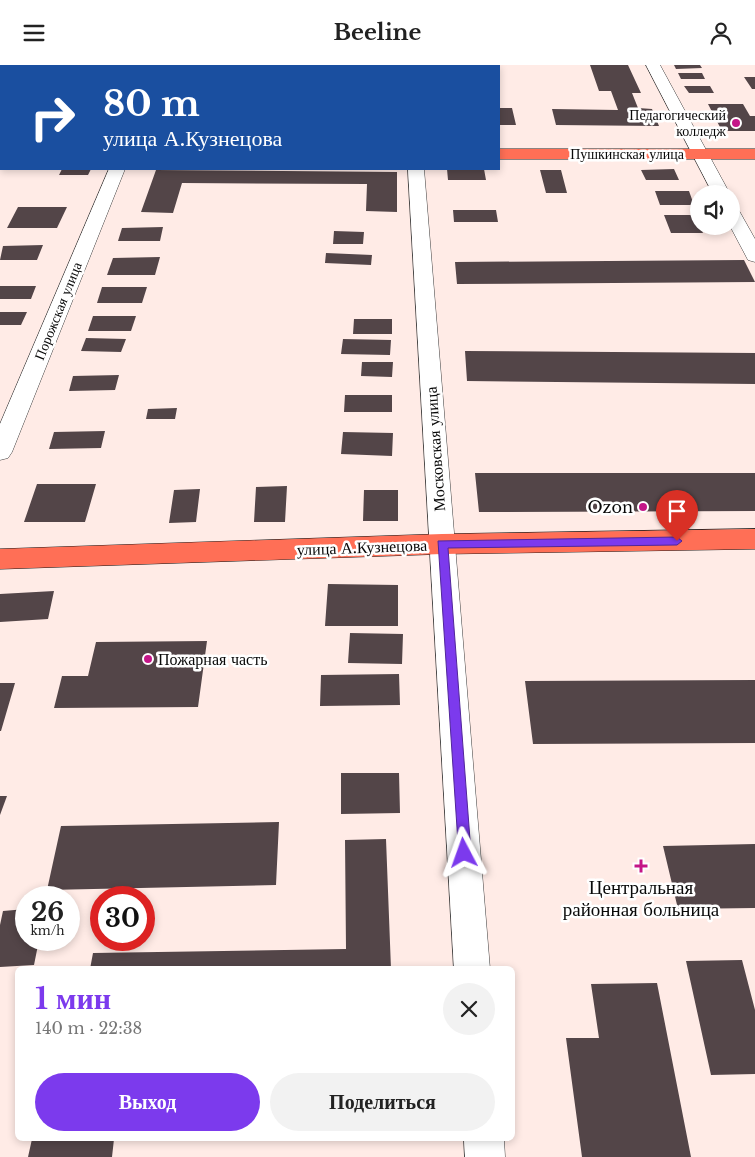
<!DOCTYPE html>
<html lang="ru">
<meta charset="utf-8">
<style>
:root{--surface:#fff;--page:#f2f2f2;--text:#222;--muted:#767676;--accent:#7c3aed}
body{margin:0;font-family:"Libre Baskerville",serif;background:var(--page);color:var(--text);height:100vh;display:flex;flex-direction:column;font-size:19px;white-space:nowrap}
*{box-sizing:border-box;margin:0}
p{font-size:16px;color:var(--muted)}
.icon{flex:none;width:28px;height:28px;fill:none;stroke:currentColor;stroke-width:2;stroke-linecap:round;stroke-linejoin:round}
.map{position:relative;flex:1;overflow:hidden}
.drawer{position:absolute;left:15px;top:901px;width:500px;height:175px;display:flex;flex-direction:column;background:var(--surface);border-radius:8px;box-shadow:0 2px 8px #0003}
.drawer>*{flex:none}
.banner{position:absolute;left:0px;top:0px;width:500px;height:105px;box-shadow:0 2px 8px #0003;background:#1a4fa0;color:#fff;overflow:hidden}
.tools{position:absolute;left:690px;top:120px;display:grid;gap:10px}
.tools a{display:grid;place-items:center;width:50px;height:50px;border-radius:50%;background:var(--surface);box-shadow:0 2px 8px #0003;font-size:25px}
.speed{position:absolute;left:15px;top:821px;display:flex;gap:10px;font-size:25px;font-weight:700;text-align:center}
.speed>*{display:grid;place-content:center;width:65px;height:65px;border-radius:50%;background:var(--surface);box-shadow:0 2px 8px #0003;line-height:1}
.speed small{font-size:12px;font-weight:400}
.speed .limit{border:8px solid #d22;background:#fff;color:#111}
.pin{position:absolute;display:grid;place-items:center;width:42px;height:42px;color:#fff;margin:-51px -21px;border-radius:50% 50% 50% 0;rotate:-45deg;box-shadow:0 0 5px #0007}
.pin .icon{rotate:45deg}
.me{position:absolute;width:55px;margin:-28px;rotate:356deg;stroke-linejoin:round;filter:drop-shadow(0 0 4px #0008)}
.turn{display:flex;align-items:center;gap:18px;height:105px;padding:0 20px;font-size:22px}
.turn .icon{width:65px;height:65px;stroke-width:2.5}
.turn b{display:block;font-size:35px;line-height:42px}
.round{display:grid;place-items:center;flex:none;width:52px;height:52px;border-radius:26px;background:var(--page)}
.overview{display:flex;align-items:center;justify-content:space-between;height:85px;padding:0 20px}
h1{font-size:30px;font-weight:800;line-height:38px;color:var(--accent)}
.action{display:flex;gap:10px;margin-top:auto;padding:10px 20px}
.action a{flex:1;height:58px;border-radius:30px;background:var(--accent);color:#fff;font-size:20px;font-weight:800;line-height:58px;text-align:center}
.action a+a{background:var(--page);color:var(--text)}
header{display:flex;justify-content:space-between;align-items:center;height:65px;padding:0 20px;background:var(--surface);font-size:22px;font-weight:800}
.map>svg:first-child{display:block}
.building{fill:#534548}
.lines{fill:none;stroke-linecap:round;stroke-linejoin:round}
.minor-casing{stroke:#3c3c3c;stroke-width:1}
.major-casing{stroke:#1a1a1a;stroke-width:1}
.minor{fill:#fff;fill-rule:evenodd}
.major{fill:#ff6f56;fill-rule:evenodd}
.route{fill:#7c3aed;stroke:#51269a}
.poi-dot{fill:#c41688;stroke:#fff;stroke-width:2}
.labels{text-anchor:middle;stroke-width:5;stroke-linejoin:round;paint-order:stroke}
.far-poi-label{font-size:14px;fill:#090909;stroke:#fff;text-anchor:end}
.far-street-label{font-size:14px;fill:#090909;stroke:#fff}
.street-label{font-size:16px;fill:#090909;stroke:#fff}
.poi-label{font-size:16px;fill:#090909;stroke:#fff;text-anchor:end}
.near-poi-label{font-size:19px;fill:#090909;stroke:#fff}
</style>
<header><svg class="icon" aria-label="menu" viewBox="0 0 24 24"><path d="M4 6h16M4 12h16M4 18h16"/></svg>Beeline<svg class="icon" aria-label="person" viewBox="0 0 24 24"><circle cx="12" cy="8" r="4"/><path d="M4 21q1-7 8-7t8 7"/></svg></header>
<div class="map">
<svg width="755" height="1092" viewBox="0 0 755 1092">
<rect width="100%" height="100%" fill="#ffebe6"/>
<!-- building -->
<path class="building" d="M590,0H628L641,28H632L638,43L652,44L659,61L556,60L552,44L618,45L611,26H599Z
M674,0H700L702,3L676,4Z
M678,8H702L705,14H681Z
M744,12H755V24H752Z
M684,21H710L714,28H689Z
M708,39H743L750,51H755V66H722Z
M499,43H512L516,60H499Z
M62,104H91L88,110H59Z
M447,104H484L486,115H448Z
M674,104L679,115H646L641,105Z
M156,105L397,107V147L366,146L367,119L182,118L173,148L141,147Z
M540,105H561L567,128H546Z
M655,126H689L694,140H660Z
M18,142H67L57,163H7Z
M453,145H496L498,157H454Z
M664,150H695L703,168H671Z
M163,162L160,176H118L122,163Z
M334,166L364,167L363,179H333Z
M43,180L37,195H0L3,181Z
M326,188L372,190L371,200L325,198Z
M160,192L155,210H107L113,193Z
M744,195L755,217L457,219L455,197Z
M0,221H36L31,234H0Z
M102,222H147L142,238H97Z
M0,247H27L21,260H0Z
M93,251H136L131,266H88Z
M354,254H392V269H353Z
M86,273L126,274L121,287L81,286Z
M343,274L391,275L390,290L341,289Z
M465,286L755,288V319L467,316Z
M362,297H393L392,312L361,311Z
M119,310L115,325L69,326L73,311Z
M345,330H392V347H344Z
M177,343L175,354H146L148,344Z
M105,366L101,383L49,384L54,367Z
M343,367L393,368L392,391L341,389Z
M475,408H755V446L479,447Z
M37,419H96L85,457H24Z
M287,421L285,457H254L256,422Z
M200,424L196,457L169,458L174,425Z
M364,425H398V456H363Z
M328,519L398,520V561H325Z
M54,526L48,554L0,557V529Z
M350,568L403,569L402,599L348,598Z
M207,576L198,642L54,643L62,611H88L96,577Z
M399,609L400,640L320,641L321,610Z
M755,615V678L533,679L525,616Z
M0,618H15L1,666H0Z
M341,708H399L400,748L341,749Z
M0,731H7L0,750Z
M279,757L276,820L47,825L61,761Z
M386,774L391,904H90L93,888L346,884L345,775Z
M755,779V843L678,844L663,781Z
M26,844V875H39L34,900L0,902V860L3,846Z
M742,895L755,945V1009L711,1010L686,896Z
M657,918L691,1092H582L566,973H599L591,919Z
M32,1074H114L112,1092H28Z"/>
<g class="lines">
<!-- minor casing -->
<g class="minor-casing">
<path id="minor" d="M405,0H419V1H405Z
M646,0H660L730,129H713Z
M109,104H125L12,387L8,393L0,395V359Z
M408,104H424L490,904H454Z
M731,141L737,142L755,174V197L748,195L730,161Z
M464,1074H504L505,1092H465Z"/>
</g>
<!-- major casing -->
<g class="major-casing">
<path id="major" d="M0,80H1V90H0Z
M499,84H755V94H499Z
M755,464V484L442,489L0,504V484L442,469Z"/>
</g>
<!-- minor -->
<use href="#minor" class="minor"/>
<!-- major -->
<use href="#major" class="major"/>
</g>
<!-- route -->
<path class="route" d="M677,472L682,476L677,480L448,483L471,788L469,793L464,795L459,793L438,476Z"/>
<!-- markers -->
<g class="poi-dot">
<circle cx="736" cy="58" r="5"/>
<circle cx="643" cy="442" r="5"/>
<circle cx="148" cy="594" r="5"/>
<path d="M638.5 793.5h5v5h5v5h-5v5h-5v-5h-5v-5h5z"/>
</g>
<g class="labels">
<!-- far-poi labels -->
<g class="far-poi-label">
<text x="726" y="55">Педагогический<tspan x="726" dy="16">колледж</tspan></text>
</g>
<!-- far-street labels -->
<g class="far-street-label">
<text x="627" y="94">Пушкинская улица</text>
<text transform="translate(58 246) rotate(-68)" y="5">Порожская улица</text>
</g>
<!-- street labels -->
<g class="street-label">
<text transform="translate(435 384) rotate(-94)" y="6">Московская улица</text>
<text transform="translate(362 482) rotate(-2)" y="6">улица А.Кузнецова</text>
</g>
<!-- poi labels -->
<g class="poi-label">
<text x="633" y="448">Ozon</text>
<text x="158" y="600" text-anchor="start">Пожарная часть</text>
</g>
<!-- near-poi labels -->
<g class="near-poi-label">
<text x="641" y="829">Центральная<tspan x="641" dy="22">районная больница</tspan></text>
</g>
</g>
</svg>
<div class="tools">
<a><svg class="icon" aria-label="sound" viewBox="0 0 24 24"><path d="M4 9h4l5-4v14l-5-4H4zM17 9q2 3 0 6"/></svg></a>
</div>
<div class="speed"><div>26<small>km/h</small></div><div class="limit">30</div></div>
<div class="pin" style="left:677px;top:476px;background:#d93025"><svg class="icon" aria-label="arrive" viewBox="0 0 24 24"><path d="M6 21V4h12l-3 4 3 4H6"/></svg></div>
<svg class="me" style="left:464px;top:788px" viewBox="-20 -20 40 40"><path d="M0-17L14 15 0 8-14 15z" fill="#7c3aed" stroke="#fff" stroke-width="4"/></svg>
<div class="banner">
<div class="turn"><svg class="icon" aria-label="right" viewBox="0 0 24 24"><path d="M7 20v-9h11M14 6l5 5-5 5"/></svg><div><b>80 m</b>улица А.Кузнецова</div></div>
</div>
<section class="drawer">
<div class="overview"><div><h1>1 мин</h1><p>140 m · 22:38</p></div><a class="round"><svg class="icon" aria-label="close" viewBox="0 0 24 24"><path d="M6 6l12 12M18 6L6 18"/></svg></a></div>
<div class="action"><a>Выход</a><a>Поделиться</a></div>
</section>
</div>
